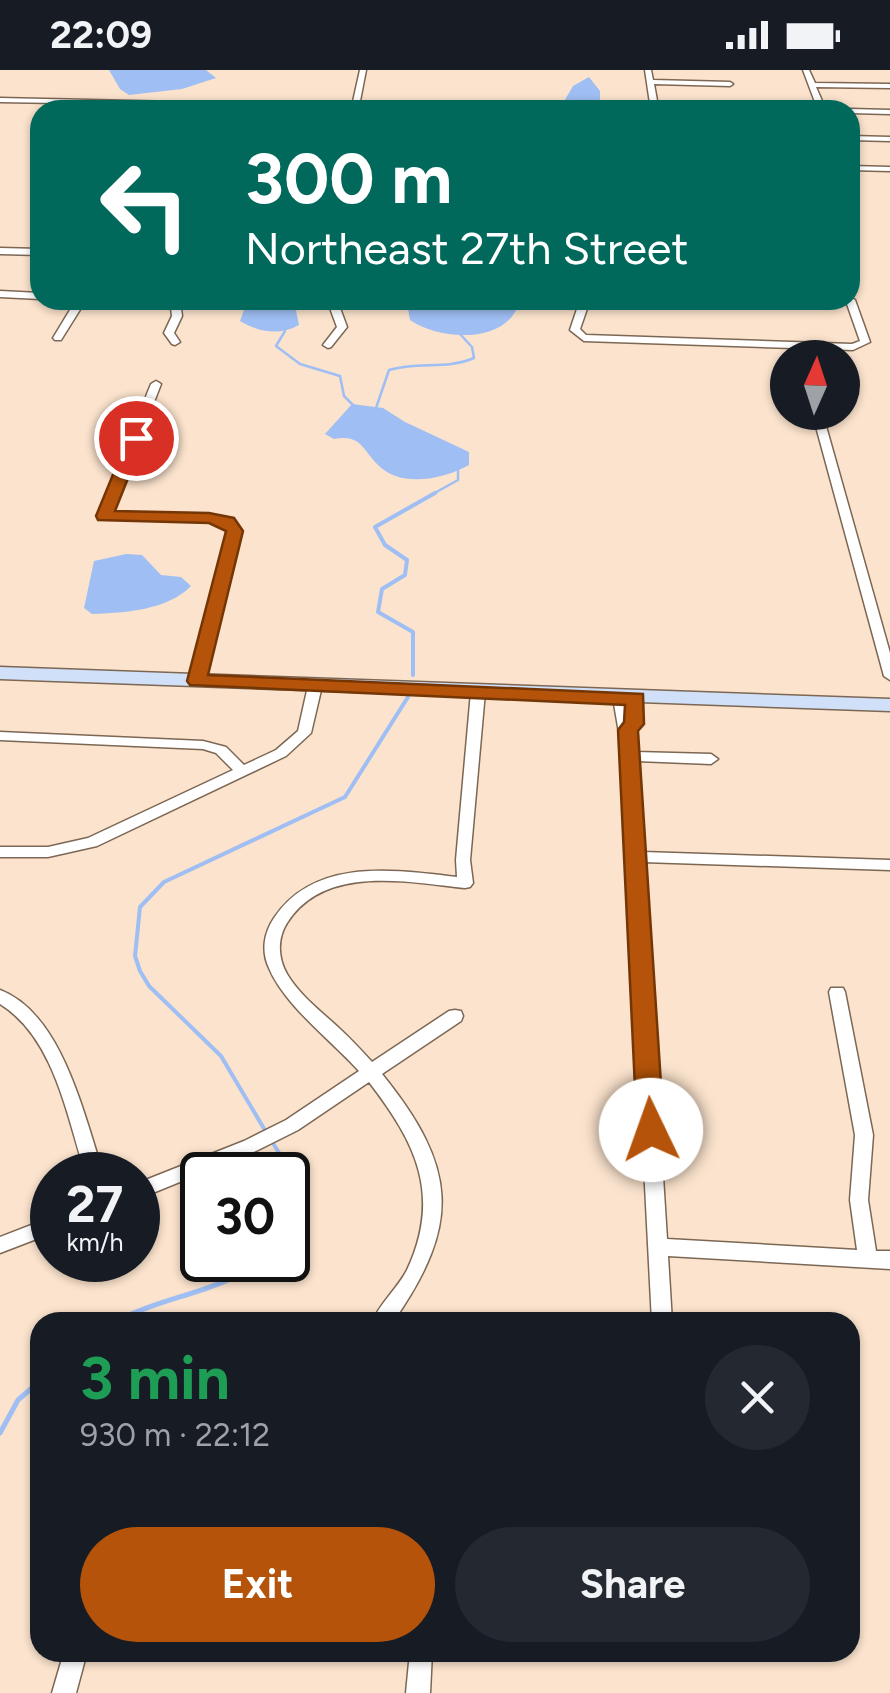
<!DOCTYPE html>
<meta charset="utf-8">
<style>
:root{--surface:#171b24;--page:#242831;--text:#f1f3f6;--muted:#9ea1a6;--accent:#b45309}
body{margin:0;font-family:Figtree,sans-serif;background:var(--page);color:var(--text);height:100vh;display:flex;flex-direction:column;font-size:38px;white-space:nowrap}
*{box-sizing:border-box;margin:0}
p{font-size:32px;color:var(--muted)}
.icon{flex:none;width:55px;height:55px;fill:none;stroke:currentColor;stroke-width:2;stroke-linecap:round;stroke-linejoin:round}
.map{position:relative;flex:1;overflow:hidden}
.drawer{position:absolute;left:30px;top:1242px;width:830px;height:350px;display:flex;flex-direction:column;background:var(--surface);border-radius:30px;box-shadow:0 2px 8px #0004}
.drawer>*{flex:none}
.top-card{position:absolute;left:30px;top:30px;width:830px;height:210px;border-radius:30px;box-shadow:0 2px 8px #0004;background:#00695c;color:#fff;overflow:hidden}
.needle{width:65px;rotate:3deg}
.buttons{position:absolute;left:770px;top:270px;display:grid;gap:20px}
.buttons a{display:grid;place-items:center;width:90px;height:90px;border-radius:50%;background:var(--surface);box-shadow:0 2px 8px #0004;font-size:50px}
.speed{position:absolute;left:30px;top:1082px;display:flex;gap:20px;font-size:50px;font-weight:700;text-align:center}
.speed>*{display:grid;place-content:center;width:130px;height:130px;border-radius:50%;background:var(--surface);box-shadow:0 2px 8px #0004;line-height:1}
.speed small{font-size:25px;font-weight:400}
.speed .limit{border:5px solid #111;border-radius:15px;background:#fff;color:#111}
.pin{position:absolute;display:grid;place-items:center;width:85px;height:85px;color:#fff;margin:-42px;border:5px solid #fff;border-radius:50%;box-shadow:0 2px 10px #0007}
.me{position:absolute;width:110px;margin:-55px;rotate:357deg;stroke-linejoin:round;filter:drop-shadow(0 0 8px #0008)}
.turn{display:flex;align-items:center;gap:35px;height:210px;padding:0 50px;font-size:45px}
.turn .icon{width:130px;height:130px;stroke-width:2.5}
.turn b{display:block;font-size:70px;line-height:85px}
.round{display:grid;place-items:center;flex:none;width:105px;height:105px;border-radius:52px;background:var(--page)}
.summary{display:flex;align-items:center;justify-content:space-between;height:170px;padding:0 50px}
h1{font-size:60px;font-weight:700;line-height:75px;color:#1e9e55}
.button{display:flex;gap:20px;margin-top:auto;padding:20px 50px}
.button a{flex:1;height:115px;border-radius:60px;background:var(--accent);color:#fff;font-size:40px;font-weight:700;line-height:115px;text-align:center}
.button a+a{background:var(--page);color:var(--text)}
.status{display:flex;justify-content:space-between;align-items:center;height:70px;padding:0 50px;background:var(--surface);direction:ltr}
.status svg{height:28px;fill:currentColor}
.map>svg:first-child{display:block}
.water{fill:#9fbef3}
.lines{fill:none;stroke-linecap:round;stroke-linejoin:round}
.stream-far2{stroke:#9fbef3;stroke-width:2.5}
.stream-far1{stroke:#9fbef3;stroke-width:4}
.stream{stroke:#9fbef3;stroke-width:5}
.street-casing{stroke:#7c6754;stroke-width:3}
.secondary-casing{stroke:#7c6754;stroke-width:3}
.street{fill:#fff;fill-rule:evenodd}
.secondary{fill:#d1e0f9;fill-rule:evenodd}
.route{fill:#b45309;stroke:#753606;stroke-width:2.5}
</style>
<div class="status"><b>22:09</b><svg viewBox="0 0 49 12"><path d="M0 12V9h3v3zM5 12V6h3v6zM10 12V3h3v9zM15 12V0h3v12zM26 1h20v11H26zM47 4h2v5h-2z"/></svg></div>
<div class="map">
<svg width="890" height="1623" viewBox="0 0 890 1623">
<rect width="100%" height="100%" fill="#fbe3cd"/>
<!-- water -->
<path class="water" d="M109,0H206L216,8L182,19L129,25L120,19Z
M589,7L600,21V40H559L573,16Z
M251,230H277L296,240L299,255C279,266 259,262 240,251L244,240L256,236Z
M416,230H520C509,275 440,271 410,250L408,239Z
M352,334L383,338L405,352L469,382V395C444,409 400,419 377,394C362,378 360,364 334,369L325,364Z
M126,484L142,485L161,505L181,507L191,516C168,540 124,543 92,544L84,538L94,491Z"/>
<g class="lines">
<!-- stream-far2 -->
<path class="stream-far2" d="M285,261L276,276L300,294L340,306L344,326L356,338
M375,341L389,300C418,291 446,300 474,288L472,277L459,263
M431,425L458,410V399"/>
<!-- stream-far1 -->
<path class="stream-far1" d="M413,605V562L378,542L382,519L405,505L407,490L385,475L375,457L435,423
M266,1062L221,986L149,916L140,901L135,886L140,837L164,812L345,727L408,627
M271,1070L294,1107V1122"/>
<!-- stream -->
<path class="stream" d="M288,1163L294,1157V1120
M115,1252C163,1226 219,1223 263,1190
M0,1363L18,1330L40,1311"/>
<!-- street casing -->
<g class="street-casing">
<path id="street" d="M360,0H366L359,36L459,38L463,40L0,32V28L352,36Z
M645,0H651L653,10L730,12L733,14L730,16L654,14L658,36L778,38L782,40H651Z
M803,0H809L815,13L890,14V18L816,17L826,40H818Z
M850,39L890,40V44L850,43V40H847Z
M850,66L890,67V71L850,70Z
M850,96L890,97V101L850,100Z
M0,178L40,179V185L0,184Z
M0,221L40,223V229L0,227Z
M850,227L855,230L870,272L853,280L584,271L570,260L580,230H590L580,259L586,265L852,274L860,271L847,234L829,233L824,230H850Z
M76,230H86L61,270H55L53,268Z
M170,230H180L182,246L174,263L180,272L175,275L172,274L164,263L172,246Z
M327,230H337L347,257L331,277L328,278L323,275L337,257Z
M156,311L161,314L111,443L209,445L237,455L241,466L203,611L197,615L191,611L229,466L228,459L208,451L104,449L98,446L151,314Z
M812,342H822L890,583V610L884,606Z
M315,612L322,616L311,663L286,686L97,776L48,787H0V777H48L88,768L233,700L216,683L203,679L0,670V662L203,671L226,677L244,695L276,680L298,661L308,616Z
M478,618L485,622L470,790L473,813L470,817L465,818C407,812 324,794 287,853C277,869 278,888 287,904C300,926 322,942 340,959C352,970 362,981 372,992L449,941L455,940L461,941L463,946L461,951L382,1004C457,1097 462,1153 393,1252H372C380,1233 397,1219 407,1200C442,1125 416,1073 369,1012L298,1060L256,1081L138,1129V1113L244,1071L286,1050L359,1001C332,971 284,935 269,898C261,881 264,863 274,848C315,787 394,800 457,807L456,790L471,622Z
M620,624L627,628L629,639L631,626H641L643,629L641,653L633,663L636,682L711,684L718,689L711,694L637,691L643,782L890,790V800L643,792L667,1169L857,1180L850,1130L855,1065L829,922L831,918H843L845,922L873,1065L868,1130L876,1181H890V1199L668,1186L672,1252H652L623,686L613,628Z
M0,920C63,944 84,1047 104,1105H86C67,1048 55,968 0,934Z
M52,1147V1163L0,1183V1167Z
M64,1582H87L76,1623H52Z
M410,1582H432L430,1623H406Z"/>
</g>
<!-- secondary casing -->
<g class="secondary-casing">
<path id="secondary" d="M0,597L890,629V641L0,609Z"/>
</g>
<!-- street -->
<use href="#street" class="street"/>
<!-- secondary -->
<use href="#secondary" class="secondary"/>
</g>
<!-- route -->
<path class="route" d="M136,363L144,368L115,441L209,443L234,448L243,461L208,605L643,624L644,654L638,661L664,1060L660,1068L651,1072L641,1068L637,1060L618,660L624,652L625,635L190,615L187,611L226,461L209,453L98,450L96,446L128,368Z"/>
</svg>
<div class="buttons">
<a><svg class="needle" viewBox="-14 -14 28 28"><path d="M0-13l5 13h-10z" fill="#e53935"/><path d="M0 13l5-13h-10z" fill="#9ea1a6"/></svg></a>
</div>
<div class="speed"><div>27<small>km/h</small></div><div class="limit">30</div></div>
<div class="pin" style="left:136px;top:368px;background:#d93025"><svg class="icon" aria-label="arrive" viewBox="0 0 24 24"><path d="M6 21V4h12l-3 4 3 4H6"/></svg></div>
<svg class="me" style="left:651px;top:1060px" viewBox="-20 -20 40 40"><circle r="19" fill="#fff"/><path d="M0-13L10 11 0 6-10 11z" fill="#b45309"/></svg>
<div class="top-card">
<div class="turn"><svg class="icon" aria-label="left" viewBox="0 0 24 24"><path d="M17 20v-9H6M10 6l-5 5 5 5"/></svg><div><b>300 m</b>Northeast 27th Street</div></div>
</div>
<section class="drawer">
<div class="summary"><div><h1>3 min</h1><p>930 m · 22:12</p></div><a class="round"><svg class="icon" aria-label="close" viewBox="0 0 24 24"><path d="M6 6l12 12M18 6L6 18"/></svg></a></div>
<div class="button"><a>Exit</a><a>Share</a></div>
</section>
</div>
